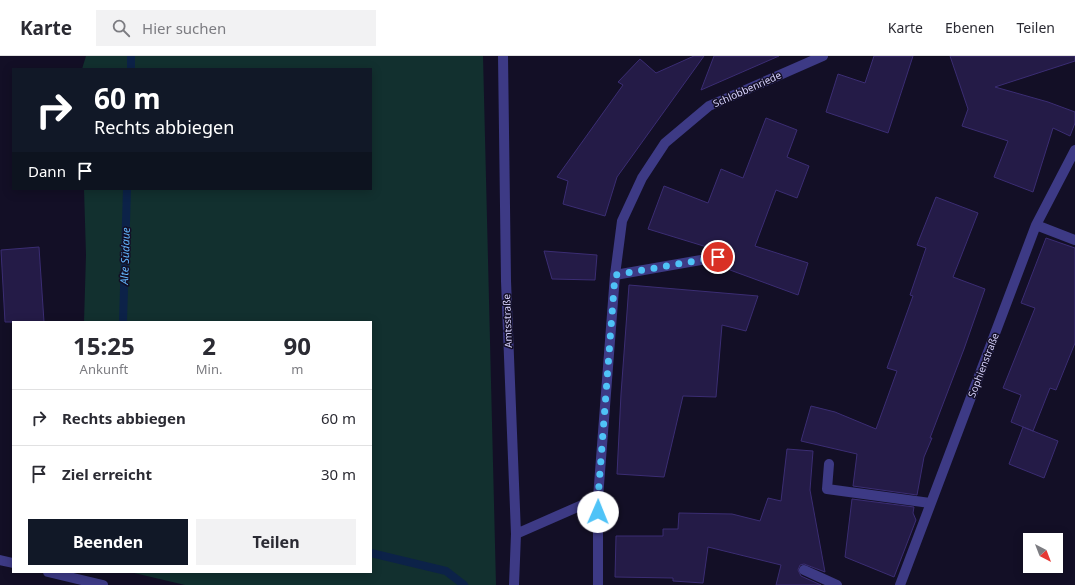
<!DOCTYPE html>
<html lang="de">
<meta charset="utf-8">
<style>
:root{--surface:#fff;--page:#f2f2f3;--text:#2b2b33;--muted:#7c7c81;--line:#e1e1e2;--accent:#111827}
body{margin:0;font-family:"Noto Sans",sans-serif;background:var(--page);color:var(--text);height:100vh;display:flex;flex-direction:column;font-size:15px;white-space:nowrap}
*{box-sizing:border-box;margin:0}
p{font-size:13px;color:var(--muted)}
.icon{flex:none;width:22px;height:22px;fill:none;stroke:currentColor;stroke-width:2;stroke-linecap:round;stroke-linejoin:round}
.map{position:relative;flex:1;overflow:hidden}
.side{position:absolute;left:12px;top:265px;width:360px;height:252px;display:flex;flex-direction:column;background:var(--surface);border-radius:0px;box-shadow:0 2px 10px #0003}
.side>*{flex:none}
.top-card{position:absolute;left:12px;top:12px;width:360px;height:122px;border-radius:0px;box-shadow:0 2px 10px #0003;background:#111827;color:#fff;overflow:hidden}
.needle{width:26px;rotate:138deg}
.tools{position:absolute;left:1023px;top:477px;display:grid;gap:8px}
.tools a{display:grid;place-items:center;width:40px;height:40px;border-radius:0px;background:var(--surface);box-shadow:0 2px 10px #0003;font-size:20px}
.pin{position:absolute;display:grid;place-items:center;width:34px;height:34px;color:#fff;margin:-17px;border:2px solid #fff;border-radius:50%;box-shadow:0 1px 4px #0007}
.me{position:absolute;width:44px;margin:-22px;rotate:1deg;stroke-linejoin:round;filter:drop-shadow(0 0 3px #0008)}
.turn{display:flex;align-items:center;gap:14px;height:84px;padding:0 16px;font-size:18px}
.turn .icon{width:52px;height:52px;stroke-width:2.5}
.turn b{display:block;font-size:28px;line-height:34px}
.then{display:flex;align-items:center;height:38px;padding:0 16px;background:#0003;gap:8px;font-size:15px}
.eta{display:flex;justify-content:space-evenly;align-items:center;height:68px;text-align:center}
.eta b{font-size:24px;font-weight:700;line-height:28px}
.primary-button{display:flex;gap:8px;margin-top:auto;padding:8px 16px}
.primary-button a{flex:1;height:46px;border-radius:0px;background:var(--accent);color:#fff;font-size:16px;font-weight:700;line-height:46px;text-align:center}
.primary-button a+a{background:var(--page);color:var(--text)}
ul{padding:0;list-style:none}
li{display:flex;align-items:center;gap:12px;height:56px;padding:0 16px;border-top:1px solid var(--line)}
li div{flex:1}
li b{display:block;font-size:15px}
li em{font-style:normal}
header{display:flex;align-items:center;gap:24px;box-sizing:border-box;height:56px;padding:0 20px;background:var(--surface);border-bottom:1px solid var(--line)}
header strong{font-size:19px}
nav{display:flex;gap:22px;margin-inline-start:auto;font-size:14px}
.search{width:280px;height:36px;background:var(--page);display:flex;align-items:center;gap:10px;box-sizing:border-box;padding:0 14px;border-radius:0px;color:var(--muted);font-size:15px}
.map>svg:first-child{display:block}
.green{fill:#12302f}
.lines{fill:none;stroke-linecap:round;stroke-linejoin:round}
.stream{stroke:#0c2248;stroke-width:8}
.building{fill:#241b47;stroke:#3b2d73}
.service{stroke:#3d3a85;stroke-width:10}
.minor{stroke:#3d3a85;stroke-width:10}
.route{stroke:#4fc3f7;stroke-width:7;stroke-dasharray:0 12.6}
.labels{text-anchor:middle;stroke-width:3;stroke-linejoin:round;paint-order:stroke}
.street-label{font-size:10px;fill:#d9d4ff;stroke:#130f26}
.water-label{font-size:11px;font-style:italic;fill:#62b6ff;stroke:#130f26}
</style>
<header>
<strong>Karte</strong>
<div class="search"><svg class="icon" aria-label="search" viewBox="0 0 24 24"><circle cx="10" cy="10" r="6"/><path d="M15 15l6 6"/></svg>Hier suchen</div>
<nav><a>Karte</a><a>Ebenen</a><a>Teilen</a></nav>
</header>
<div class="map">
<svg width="1075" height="529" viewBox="0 0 1075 529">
<rect width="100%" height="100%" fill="#130f26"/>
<!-- green -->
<path class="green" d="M86,0H483L496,529H185L130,516H371V266H84L86,199L84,133H371V13H82Z"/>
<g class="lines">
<!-- stream -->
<path class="stream" d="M131,13V0
M123,266L127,133
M371,497L446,515L464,529"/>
</g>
<!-- building -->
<path class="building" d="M694,0H704L617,121L605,160L563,148L568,125L557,121L623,29L618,26L640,3L656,17Z
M714,0H779L701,34Z
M874,0H913L888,77L826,56L838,18L865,27Z
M950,0H1075V5L995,31L1048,46L1075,56V67L1070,80L1053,72L1033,136L994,121L1008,85L962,70L968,53Z
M766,62L797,74L787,101L809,110L797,142L776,134L755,190L808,207L798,239L730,214L733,199L648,173L664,130L708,147L721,113L743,122Z
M936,141L978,157L953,221L985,233L964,293L930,382H932L924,401L917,439L853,430L857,398L801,385L811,350L835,356L876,373L897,315L887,312L913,240L910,239L926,192L917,189Z
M1046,182L1075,192V287L1056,334L1050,332L1033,375L1011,366L1021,339L1003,332L1035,252L1021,247Z
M39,191L44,266H5L1,194Z
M544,195L597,199L595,224L552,223Z
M629,229L758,240L746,275L722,269L716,341L683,340L664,421L617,418L621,338Z
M1023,371L1058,385L1044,422L1009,408Z
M787,393L813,395L810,434L825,516L804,508L800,509L798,514L801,520L821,529H776L781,509L708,491L703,527L673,525V522L615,521L616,480H663V473H678L679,457L732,458L760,465L768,442L781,445Z
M852,443L914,451L913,457L916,464L894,521L845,501Z"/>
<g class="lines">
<!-- service -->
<path class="service" d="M615,219L718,201
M829,408L827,433L930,447
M804,514L837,529"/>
<!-- minor -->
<path class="minor" d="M503,0L506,225L516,478L514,529
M1036,169L1075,184
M516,478L598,442
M0,504L13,507
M48,516L103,529
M598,529V442L615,219L622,165L642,122L665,87L709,50L823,0
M900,529L1036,169L1075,94"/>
</g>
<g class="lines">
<!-- route -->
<path class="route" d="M598,456V442L615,219L718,201"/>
</g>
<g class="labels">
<!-- street labels -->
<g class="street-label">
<text transform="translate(747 33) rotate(-24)" y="4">Schlobbenriede</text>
<text transform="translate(507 265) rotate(-92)" y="4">Amtsstraße</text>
<text transform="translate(983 309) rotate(-69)" y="4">Sophienstraße</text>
</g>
<!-- water labels -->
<g class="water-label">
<text transform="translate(125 200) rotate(-88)" y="4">Alte Südaue</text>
</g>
</g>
</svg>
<div class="tools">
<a><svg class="needle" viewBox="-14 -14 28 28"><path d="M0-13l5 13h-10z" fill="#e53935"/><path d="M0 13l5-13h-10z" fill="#7c7c81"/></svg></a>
</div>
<div class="pin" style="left:718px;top:201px;background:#d93025"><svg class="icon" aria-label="arrive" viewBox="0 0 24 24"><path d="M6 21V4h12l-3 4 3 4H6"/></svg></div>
<svg class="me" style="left:598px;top:456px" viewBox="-20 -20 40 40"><circle r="19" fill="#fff"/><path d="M0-13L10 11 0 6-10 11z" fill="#4fc3f7"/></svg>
<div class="top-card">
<div class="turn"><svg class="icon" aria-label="right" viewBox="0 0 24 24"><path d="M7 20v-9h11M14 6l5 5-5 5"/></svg><div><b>60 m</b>Rechts abbiegen</div></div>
<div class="then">Dann<svg class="icon" aria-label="arrive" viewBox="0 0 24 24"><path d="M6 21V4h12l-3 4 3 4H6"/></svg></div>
</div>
<section class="side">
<div class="eta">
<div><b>15:25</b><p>Ankunft</p></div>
<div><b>2</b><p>Min.</p></div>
<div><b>90</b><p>m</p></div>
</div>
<ul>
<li><svg class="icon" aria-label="right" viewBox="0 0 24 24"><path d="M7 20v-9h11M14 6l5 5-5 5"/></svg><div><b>Rechts abbiegen</b></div><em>60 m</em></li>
<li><svg class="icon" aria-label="arrive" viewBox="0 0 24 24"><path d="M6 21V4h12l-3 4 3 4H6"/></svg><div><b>Ziel erreicht</b></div><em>30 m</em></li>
</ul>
<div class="primary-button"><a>Beenden</a><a>Teilen</a></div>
</section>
</div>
